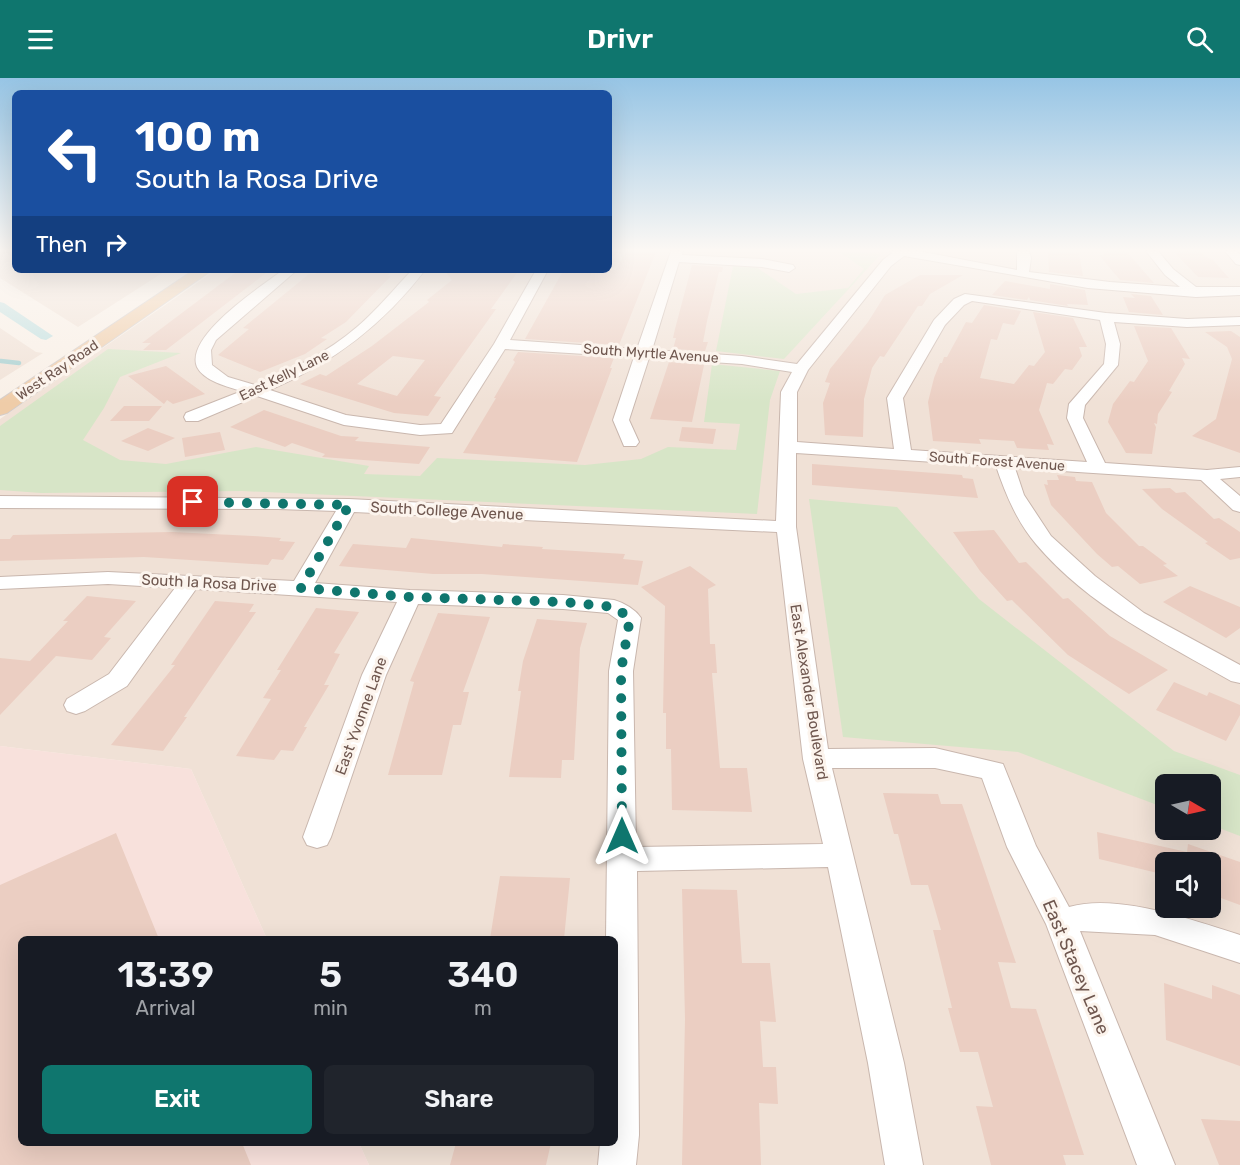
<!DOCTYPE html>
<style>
:root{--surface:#171b24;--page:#20242c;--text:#f1f3f6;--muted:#9ea1a6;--accent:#0f766e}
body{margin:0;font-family:Rubik,sans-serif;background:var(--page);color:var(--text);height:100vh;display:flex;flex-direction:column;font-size:22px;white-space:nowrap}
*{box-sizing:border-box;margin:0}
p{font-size:20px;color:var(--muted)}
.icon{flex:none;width:33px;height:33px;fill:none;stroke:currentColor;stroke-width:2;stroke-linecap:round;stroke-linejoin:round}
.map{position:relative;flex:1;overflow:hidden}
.details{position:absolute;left:18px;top:858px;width:600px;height:210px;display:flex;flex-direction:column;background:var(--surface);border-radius:9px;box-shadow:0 6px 24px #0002}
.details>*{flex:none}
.banner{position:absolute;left:12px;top:12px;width:600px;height:183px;border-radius:9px;box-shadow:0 6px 24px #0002;background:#1a4fa0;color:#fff;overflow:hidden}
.needle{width:39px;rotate:99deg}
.fabs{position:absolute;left:1155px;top:696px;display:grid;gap:12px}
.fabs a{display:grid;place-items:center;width:66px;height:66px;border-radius:9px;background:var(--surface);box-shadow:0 6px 24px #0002;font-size:30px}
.pin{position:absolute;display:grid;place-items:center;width:51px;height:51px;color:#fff;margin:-26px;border-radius:12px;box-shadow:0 3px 9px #0006}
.me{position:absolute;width:66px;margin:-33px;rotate:0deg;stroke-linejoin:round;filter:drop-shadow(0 0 4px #0008)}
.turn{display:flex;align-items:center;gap:21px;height:126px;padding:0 24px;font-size:27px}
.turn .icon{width:78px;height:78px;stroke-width:2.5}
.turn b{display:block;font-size:42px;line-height:51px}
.then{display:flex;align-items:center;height:57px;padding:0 24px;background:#0003;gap:12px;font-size:22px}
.eta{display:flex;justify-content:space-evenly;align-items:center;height:102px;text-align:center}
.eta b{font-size:36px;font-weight:600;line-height:42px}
.cta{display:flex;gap:12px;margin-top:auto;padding:12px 24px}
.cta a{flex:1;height:69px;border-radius:9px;background:var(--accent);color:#fff;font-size:24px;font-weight:600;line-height:69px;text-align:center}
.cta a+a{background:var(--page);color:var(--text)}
header{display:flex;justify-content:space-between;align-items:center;height:78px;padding:0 24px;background:var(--accent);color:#fff;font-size:27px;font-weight:600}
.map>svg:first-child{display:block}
.residential{fill:#f0e1d6;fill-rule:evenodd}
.commercial{fill:#f8e1dc}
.green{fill:#d7e5c7}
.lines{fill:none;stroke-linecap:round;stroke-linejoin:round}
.stream{stroke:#a6cfd0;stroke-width:4.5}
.canal{fill:#bedfe0;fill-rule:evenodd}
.building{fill:#ebcec2;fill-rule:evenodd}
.minor-casing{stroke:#c9b7ae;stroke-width:2}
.major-casing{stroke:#d4cdca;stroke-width:2}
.minor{fill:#fff;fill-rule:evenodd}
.major{fill:#efcca8;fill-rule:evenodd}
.route{stroke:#0f766e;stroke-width:10;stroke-dasharray:0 18}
.labels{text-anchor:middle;stroke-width:6;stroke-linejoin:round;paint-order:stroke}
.far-street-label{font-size:14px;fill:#6f574f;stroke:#fcf4ed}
.street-label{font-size:15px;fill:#6f574f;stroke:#fcf4ed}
.near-street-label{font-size:18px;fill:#6f574f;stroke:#fcf4ed}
</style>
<header><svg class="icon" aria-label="menu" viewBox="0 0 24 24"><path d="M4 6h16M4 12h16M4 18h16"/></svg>Drivr<svg class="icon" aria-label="search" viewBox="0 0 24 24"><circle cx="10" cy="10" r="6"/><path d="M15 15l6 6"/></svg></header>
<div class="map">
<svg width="1240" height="1087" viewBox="0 0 1240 1087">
<rect width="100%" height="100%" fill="#f9f0e7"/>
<!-- residential -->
<path class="residential" d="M0,173H15V192H167L78,249L0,200Z
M609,173H1240V1087H369L359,1065H615V861H267L191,691L0,668V341L216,192H609ZM1166,706H1210V752H1166ZM1166,784H1210V830H1166Z
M0,250L36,274L43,275L0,302Z"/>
<!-- commercial -->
<path class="commercial" d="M0,668L191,691L267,861H21V1065H359L369,1087H0Z"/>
<!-- green -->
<path class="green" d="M838,173L881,176L784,281L716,273L733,188L756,189L796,216L848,210L864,191Z
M108,271L181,275L120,299L104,330L83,362L120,382L166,386L256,369L369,388L364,396L420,398L437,380L585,387L641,381L668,369L736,372L740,346L704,344L712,286L780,293L770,322L757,436L242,413L41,415L0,412V348Z
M809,421L897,429L979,521L1174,673L1240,697V758L1211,747L1210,706H1166L1165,730L1018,674L843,659Z"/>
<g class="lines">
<!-- stream -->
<path class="stream" d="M1,283L19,285"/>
<!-- canal -->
<path class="canal" d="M0,224L4,225L53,258L46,262L41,261L0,234Z"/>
</g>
<!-- building -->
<path class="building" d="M626,173L656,174L619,267L525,261L563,193L616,192Z
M1048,173L1079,175L1083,198L1049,194Z
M1102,173H1126L1154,205L1120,202L1099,177H1104Z
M1173,173H1201L1204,178L1213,182L1229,200L1198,199Z
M692,187L723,189L722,194H719L707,243L703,264H708L705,273L673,271L676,260H673L675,251Z
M239,192H270L166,272H143L151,265H142Z
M368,192H393L387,198H391L346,244L321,260L327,261L305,276L260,294L218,277L249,251L243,250L309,196H315L319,193L364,195Z
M444,192H519L491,231H496L434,318L441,319L428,338L394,335L300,306L320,296L326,298L372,268L429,224L427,222L452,202ZM393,278L425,282L397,318L357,306Z
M920,197H963L930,216L922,228H918L884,279L880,278L872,290L864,321L863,359L825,357L823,325L830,305L825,304L830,291L868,244L885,217Z
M1005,203L1050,211V206L1085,212L1088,227L1067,226L1068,228L1030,222L1029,219L1027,222L992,217Z
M1131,216L1151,218L1163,237L1129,234L1123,219L1135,220Z
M984,227L1021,233L1014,247L1003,245L997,262L991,261L980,300L1014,306L1029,287L1034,288L1045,274L1033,234L1073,240L1087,269H1079L1082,278L1072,292L1065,291L1053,306L1047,305L1039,332L1054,367L1047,366L1049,372L1017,370L1014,363L979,361L981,366L933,363L928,324L934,300L940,285H942L944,279H947L966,244L972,245Z
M1134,248L1171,250L1190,281L1182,280L1185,286L1169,313L1172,314L1158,336L1157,346L1154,345L1156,349L1152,376L1126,375L1108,344L1113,326L1130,303L1134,304L1148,283Z
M1231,253L1240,259V375L1192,358L1216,341L1232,281L1227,269L1205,254Z
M518,274L614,280L610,290H612L577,384L463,375L496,320H494L515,284L513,282Z
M669,284L704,287L692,344L650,341Z
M166,288L205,316L173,326L167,322L164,326L128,298Z
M124,328H162L149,343H110Z
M264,332L341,358L359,359L355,363L430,369L419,386L322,379L325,376L292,365L285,369L230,349Z
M682,349L716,351L713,366L679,363Z
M148,350L175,360L148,373L121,363Z
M220,354L225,372L185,379L182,360Z
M812,386L962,397L963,400L973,401L978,420L812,407Z
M1057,397L1075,399L1076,403L1092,404L1106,435L1139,468H1143L1167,486L1163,487L1178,498L1140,506L1118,488L1112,489L1097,476L1051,427L1044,406L1048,407L1047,402H1059Z
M1170,410L1176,415L1185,414L1214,441L1219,440L1240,454V480L1230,482L1205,465L1208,464L1162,431L1142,411Z
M994,452L1019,485L1026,484L1063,521L1068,520L1110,558L1168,592L1129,616L1068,577L1012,522L1007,523L980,493L953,454Z
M172,454L253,458L281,460L279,463L295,464L283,482L272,481L268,487L144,479L0,483V461H10L13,457Z
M411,460L502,469L503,466L543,469L542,471L625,476L623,481L643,483L638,507L482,496H433L339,488L353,466L406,470Z
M690,488L716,507L708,511L710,566H715L717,595H712L720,690H747L752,734L672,732L671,671H666V635H663L665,528L641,509Z
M1190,508L1240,529V550L1226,560L1163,524Z
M87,518L136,523L104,559L111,560L92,582L56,578L0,637V580L30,583L68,543H63Z
M215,523L254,526L249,534H256L184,639H187L163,673L111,667L175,587H171Z
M316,530L359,534L334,575L340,576L324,607H329L304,649H307L293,673L281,672L274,682L236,678L271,621L263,620L281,592H277Z
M438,535L490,539L463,614H469L461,647H453L442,697H388L414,604L410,603Z
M537,541L587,545L580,570L574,682H562L561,700L509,699L521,613H518L523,583Z
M1174,604L1207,618L1209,614L1240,627V637L1226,663L1156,632Z
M883,715L938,716L941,726H962L1016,885L998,884L1011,930L1036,931L1084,1077H1063L1066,1087H991L976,1028L993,1029L978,974H960L948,930H952L933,852H941L928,807H911L898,756H894Z
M1097,754L1187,774L1188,766L1240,784V827L1210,816V784H1166V797L1099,781Z
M116,755L159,861H21V1065H242L251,1087H0V807Z
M500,798L570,800L564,861H490Z
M682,811L737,812L742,885H770L776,944L760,943L763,989H776L778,1026L759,1025L761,1087H682L685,941Z
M1164,905L1212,921V907L1240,917V988L1166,962Z
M1201,1041L1240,1043V1087H1219Z
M456,1065H551L546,1087H450Z"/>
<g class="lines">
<!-- minor casing -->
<g class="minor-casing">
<path id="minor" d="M671,173H683L682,177L762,181L793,187L795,190L789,194L762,189L679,184L652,272L742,278L797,286L883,182L892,175L890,173H918L1017,192V173H1029L1031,180L1029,194L1110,204L1180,209L1165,197L1146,173H1158L1173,191L1196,209H1240V217L1196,219L1088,210L904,178L891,188L808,292L797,314V364L894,371L887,320L934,242L954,221L965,216L1106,235L1187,241L1240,239V247L1187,249L1114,244L1120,266L1118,287L1085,327L1083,340L1105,385L1207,392L1240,389V399L1220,401L1240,418V434L1233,432L1201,402L1015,390L1024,417L1051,458L1095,498L1144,535L1240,587V605L1231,603C1163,564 1088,528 1036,466C1017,444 1005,415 996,388L796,375V449L828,671L935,670L1003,686L1036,768L1069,829C1118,815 1192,842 1240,857V885L1155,857L1080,853L1175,1087H1137L1046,846L1007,769L982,700L935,690H832L904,985L923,1087H885L868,985L828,789L637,793L639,1057L636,1087H598L600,1065H615V861H606L609,593L618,542L608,535L563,531L418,526L386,597L331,759L327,767L317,770L307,767L303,759L362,597L397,524L196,511L127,608L85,633L76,636L67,633L64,627L67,621L109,596L175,510L108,506L0,511V499L108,494L294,503L336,433L278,431L0,430V418L349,421L776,443L781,314L792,294L742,286L649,280L629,342L639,364L636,368H624L613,342L634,279L505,271L452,355L420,357L344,347L257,318L198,343H186L184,339L186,335L242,313C228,309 204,303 197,289C184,258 262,208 283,192H297L216,262L211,272L212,287L228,299L255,307C291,292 327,275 357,249C377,232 394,211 412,192H425C384,246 333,285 270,312L346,337L420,347L441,346L494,266L536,192H548L510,262L637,271ZM972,223L1100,242L1106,266L1104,286L1069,326L1067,340L1087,384L911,372L903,320L945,247L964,227ZM354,434L777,454L803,681L823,766L636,769L633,593L641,540C635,531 624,525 614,522L563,517L410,512L315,505Z
M1225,173H1237L1240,176V187L1236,186Z"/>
</g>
<!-- major casing -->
<g class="major-casing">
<path id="major" d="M194,192H212L7,335L0,337V322Z"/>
</g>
<!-- minor -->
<use href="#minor" class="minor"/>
<!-- major -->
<use href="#major" class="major"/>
</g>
<!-- sky -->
<linearGradient id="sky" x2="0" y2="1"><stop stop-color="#97c5e5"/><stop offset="0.53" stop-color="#fcf8f4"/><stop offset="1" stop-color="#fcf8f4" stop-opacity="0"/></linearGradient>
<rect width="1240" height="325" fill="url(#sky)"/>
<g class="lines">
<!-- route -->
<path class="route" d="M193,424L349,427L301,510L410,519L563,524L614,529L630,540L621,593L622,758"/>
</g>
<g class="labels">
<!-- far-street labels -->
<g class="far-street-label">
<text transform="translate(651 275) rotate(4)" y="5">South Myrtle Avenue</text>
<text transform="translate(57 292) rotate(-34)" y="5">West Ray Road</text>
<text transform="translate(284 297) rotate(-26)" y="5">East Kelly Lane</text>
<text transform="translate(997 383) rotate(4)" y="5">South Forest Avenue</text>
</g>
<!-- street labels -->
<g class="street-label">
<text transform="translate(447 433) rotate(3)" y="5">South College Avenue</text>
<text transform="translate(209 505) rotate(3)" y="5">South la Rosa Drive</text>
<text transform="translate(809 614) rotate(81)" y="5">East Alexander Boulevard</text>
<text transform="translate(361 638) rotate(-70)" y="5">East Yvonne Lane</text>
</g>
<!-- near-street labels -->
<g class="near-street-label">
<text transform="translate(1076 889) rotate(67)" y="6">East Stacey Lane</text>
</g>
</g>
</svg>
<div class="fabs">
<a><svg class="needle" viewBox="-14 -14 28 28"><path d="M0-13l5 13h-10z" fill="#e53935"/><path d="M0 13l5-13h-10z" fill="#9ea1a6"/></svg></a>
<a><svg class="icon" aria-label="sound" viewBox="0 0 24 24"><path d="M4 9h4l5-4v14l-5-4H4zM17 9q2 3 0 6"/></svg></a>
</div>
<div class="pin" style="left:193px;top:424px;background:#d93025"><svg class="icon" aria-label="arrive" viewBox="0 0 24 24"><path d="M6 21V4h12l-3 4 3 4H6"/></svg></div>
<svg class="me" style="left:622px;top:758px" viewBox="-20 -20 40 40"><path d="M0-17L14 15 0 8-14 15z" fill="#0f766e" stroke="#fff" stroke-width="4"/></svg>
<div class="banner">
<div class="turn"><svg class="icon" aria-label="left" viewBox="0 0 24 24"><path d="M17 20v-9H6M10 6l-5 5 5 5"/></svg><div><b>100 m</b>South la Rosa Drive</div></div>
<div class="then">Then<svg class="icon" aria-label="right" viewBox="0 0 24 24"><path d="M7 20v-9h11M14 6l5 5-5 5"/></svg></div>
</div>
<section class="details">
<div class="eta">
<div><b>13:39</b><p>Arrival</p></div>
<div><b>5</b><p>min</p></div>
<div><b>340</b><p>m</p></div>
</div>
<div class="cta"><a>Exit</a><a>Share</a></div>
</section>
</div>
